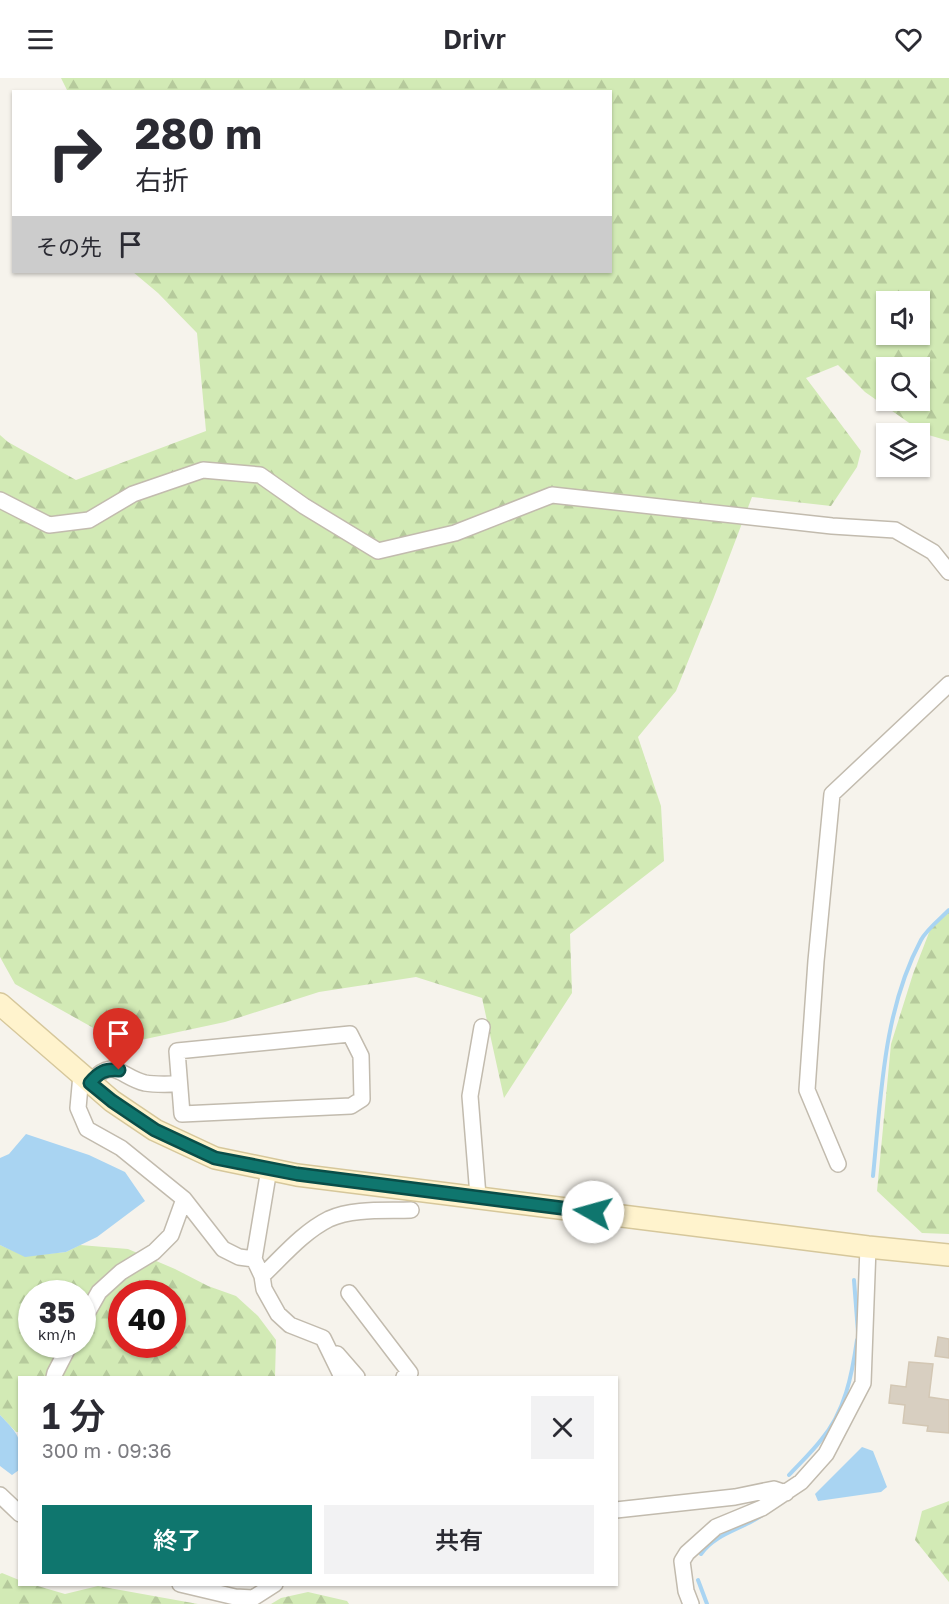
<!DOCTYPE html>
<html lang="ja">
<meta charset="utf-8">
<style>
:root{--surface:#fff;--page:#f2f2f3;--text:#2b2b33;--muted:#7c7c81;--accent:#0f766e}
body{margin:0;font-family:"Golos Text","Noto Sans JP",sans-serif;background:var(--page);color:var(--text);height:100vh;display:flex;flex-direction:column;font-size:22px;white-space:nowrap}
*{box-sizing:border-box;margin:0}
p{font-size:20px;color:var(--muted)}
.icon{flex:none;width:33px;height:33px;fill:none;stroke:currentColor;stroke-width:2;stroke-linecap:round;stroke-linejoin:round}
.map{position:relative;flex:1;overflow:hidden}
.drawer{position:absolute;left:18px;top:1298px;width:600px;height:210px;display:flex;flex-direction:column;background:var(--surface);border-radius:0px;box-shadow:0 2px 4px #0004}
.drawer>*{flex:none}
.guide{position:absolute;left:12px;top:12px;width:600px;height:183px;border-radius:0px;box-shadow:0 2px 4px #0004;background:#fff;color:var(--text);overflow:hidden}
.buttons{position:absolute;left:876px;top:213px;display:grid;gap:12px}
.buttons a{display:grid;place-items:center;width:54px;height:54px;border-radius:0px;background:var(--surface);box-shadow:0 2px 4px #0004;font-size:30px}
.speed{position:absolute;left:18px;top:1202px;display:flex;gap:12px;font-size:30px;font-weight:700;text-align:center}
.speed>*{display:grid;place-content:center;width:78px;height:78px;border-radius:50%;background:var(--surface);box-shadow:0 2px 4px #0004;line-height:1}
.speed small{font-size:15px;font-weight:400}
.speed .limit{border:9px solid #d22;background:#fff;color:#111}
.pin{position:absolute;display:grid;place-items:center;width:51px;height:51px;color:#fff;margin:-62px -26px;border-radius:50% 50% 50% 0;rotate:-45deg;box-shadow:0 0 6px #0007}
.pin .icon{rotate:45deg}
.me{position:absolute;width:66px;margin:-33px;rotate:277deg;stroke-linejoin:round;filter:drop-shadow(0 0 4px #0008)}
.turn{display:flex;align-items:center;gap:21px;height:126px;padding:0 24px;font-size:27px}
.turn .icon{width:78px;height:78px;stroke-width:2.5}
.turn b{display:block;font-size:42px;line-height:51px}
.then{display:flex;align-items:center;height:57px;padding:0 24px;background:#0003;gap:12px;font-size:22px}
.round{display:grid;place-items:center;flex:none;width:63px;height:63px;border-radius:0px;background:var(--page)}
.summary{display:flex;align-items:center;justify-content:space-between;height:102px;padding:0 24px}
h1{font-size:36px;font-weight:600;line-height:45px}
.cta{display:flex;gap:12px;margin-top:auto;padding:12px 24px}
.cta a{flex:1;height:69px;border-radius:0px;background:var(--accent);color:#fff;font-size:24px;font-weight:600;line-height:69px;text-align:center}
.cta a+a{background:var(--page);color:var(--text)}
header{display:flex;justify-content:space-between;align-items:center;height:78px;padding:0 24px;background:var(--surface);font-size:27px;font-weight:600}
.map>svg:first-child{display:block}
.forest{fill:url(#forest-firs);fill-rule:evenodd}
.water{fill:#a9d4f2}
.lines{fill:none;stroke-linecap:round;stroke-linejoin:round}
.stream{stroke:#a9d4f2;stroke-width:4}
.building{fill:#d8cfc1;stroke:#d3c7b4;stroke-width:1.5}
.street-casing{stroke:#c2bbae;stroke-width:18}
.secondary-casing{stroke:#d6c79b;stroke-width:24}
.street{stroke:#fff;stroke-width:15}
.secondary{stroke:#fff3cd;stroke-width:21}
.route-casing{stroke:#0a4d48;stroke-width:15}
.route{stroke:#0f766e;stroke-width:10}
</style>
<header><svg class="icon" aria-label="menu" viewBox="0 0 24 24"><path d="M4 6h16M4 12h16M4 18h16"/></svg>Drivr<svg class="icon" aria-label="heart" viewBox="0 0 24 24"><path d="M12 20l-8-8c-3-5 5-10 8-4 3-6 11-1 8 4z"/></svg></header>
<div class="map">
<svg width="949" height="1526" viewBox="0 0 949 1526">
<defs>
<pattern id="forest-firs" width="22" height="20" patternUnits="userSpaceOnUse" patternTransform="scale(1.5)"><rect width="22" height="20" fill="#d2eab5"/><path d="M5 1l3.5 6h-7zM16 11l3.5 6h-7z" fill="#b6ca9c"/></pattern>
</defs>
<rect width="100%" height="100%" fill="#f6f3ec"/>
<!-- forest -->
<path class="forest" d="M61,0H949V363L925,356L865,314L838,287L806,300L861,373L857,389L831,428L752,419L714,519L676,613L638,659L661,728L664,783L570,856L572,915L504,1020L482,920L416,899L319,914L225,944L122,966L15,906L0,879V357L8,364L76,402L206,353L197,255L158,215L133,194H610V14H68ZM886,224H920V256H886ZM886,290H920V322H886Z
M949,831V1156L922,1155L877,1113L891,966L913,896L930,852Z
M0,1167L25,1178L66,1174L80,1167L128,1171L175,1191L208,1208L236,1218L258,1238L276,1262L275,1299H20L19,1354H16L0,1337ZM32,1215H82V1266H32ZM122,1215H172V1266H122Z
M949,1423V1504L915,1462L922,1433Z
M2,1495L19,1502L20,1506H31L65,1516L98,1508L198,1526H0V1496Z
M308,1514L347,1523L349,1526H271L281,1520Z"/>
<!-- water -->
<path class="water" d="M26,1056L89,1077L125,1094L145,1123L97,1159L66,1174L25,1179L0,1167V1080L9,1076Z
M0,1337C23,1361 20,1359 19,1392L12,1397L0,1388Z
M862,1369L873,1373L887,1409L881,1414L818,1423L815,1416Z"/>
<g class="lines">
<!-- stream -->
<path class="stream" d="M873,1098C881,1019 883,933 921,862C927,851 940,841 949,832
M854,1202L858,1254
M789,1397C800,1385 812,1374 821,1362C845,1334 852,1297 857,1262
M701,1476C716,1455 741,1452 762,1437
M698,1502L707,1526"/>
</g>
<!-- building -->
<path class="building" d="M938,1259L949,1261V1280L935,1278Z
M909,1284L933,1286L929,1319L949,1322V1355L927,1353L928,1348L903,1345L905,1327L889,1325L891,1307L906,1309Z"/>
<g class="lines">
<!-- street casing -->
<g class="street-casing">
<path id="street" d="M0,422L49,447L89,442L133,416L203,392L260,397L304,428L378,473L455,455L552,417L832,448L895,452L933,474L949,494
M350,956L361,978L362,1021L351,1028L182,1036L177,973Z
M81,997L78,1030L87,1051L121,1070L184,1121L223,1171L239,1179L254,1181
M90,1005C113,977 120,999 145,1005C156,1007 169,1006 179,1006
M838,1086L807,1012L816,883L832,716L949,606
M269,1091L254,1181L262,1198L264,1211L278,1236L290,1247L323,1260L342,1299
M478,1118L470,1018L482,949
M262,1198C283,1178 303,1154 329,1141C353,1130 386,1133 411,1132
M349,1215L410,1295L404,1299
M82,1244L99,1214L121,1194L154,1174L171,1157L184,1121
M337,1276L357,1299
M54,1299L55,1295L70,1266
M0,1417L20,1436
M616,1432L735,1419L774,1411L786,1415
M180,1506L235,1519L253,1520L275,1506
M691,1526L686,1513L682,1483L687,1475L716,1449L762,1430L801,1404L826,1376L863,1305L868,1169"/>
</g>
<!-- secondary casing -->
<g class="secondary-casing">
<path id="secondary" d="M0,926L112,1023L155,1052L215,1080L297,1097L868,1169L949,1177"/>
</g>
<!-- street -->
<use href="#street" class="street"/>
<!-- secondary -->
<use href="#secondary" class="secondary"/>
</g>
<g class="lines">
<!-- route casing -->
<g class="route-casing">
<path id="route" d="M119,992C105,991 99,994 90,1005L112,1023L155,1052L215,1080L297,1096L593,1134"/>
</g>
<!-- route -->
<use href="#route" class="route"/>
</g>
</svg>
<div class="buttons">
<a><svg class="icon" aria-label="sound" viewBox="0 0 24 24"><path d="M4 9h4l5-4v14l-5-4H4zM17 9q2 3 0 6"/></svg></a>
<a><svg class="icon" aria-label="search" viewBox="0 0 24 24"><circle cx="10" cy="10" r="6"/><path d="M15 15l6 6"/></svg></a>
<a><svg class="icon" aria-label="layers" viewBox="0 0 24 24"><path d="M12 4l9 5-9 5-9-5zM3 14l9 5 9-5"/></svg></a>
</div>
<div class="speed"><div>35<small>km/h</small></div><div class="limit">40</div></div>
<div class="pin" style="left:119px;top:992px;background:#d93025"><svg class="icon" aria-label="arrive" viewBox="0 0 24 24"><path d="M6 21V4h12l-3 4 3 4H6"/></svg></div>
<svg class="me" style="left:593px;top:1134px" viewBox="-20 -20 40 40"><circle r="19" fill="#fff"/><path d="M0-13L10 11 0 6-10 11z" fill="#0f766e"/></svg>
<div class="guide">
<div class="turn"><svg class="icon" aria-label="right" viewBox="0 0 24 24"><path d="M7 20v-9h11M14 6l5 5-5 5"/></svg><div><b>280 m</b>右折</div></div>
<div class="then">その先<svg class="icon" aria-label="arrive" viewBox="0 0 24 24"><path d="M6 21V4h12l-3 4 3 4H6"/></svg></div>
</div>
<section class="drawer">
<div class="summary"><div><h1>1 分</h1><p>300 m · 09:36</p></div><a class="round"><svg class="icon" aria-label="close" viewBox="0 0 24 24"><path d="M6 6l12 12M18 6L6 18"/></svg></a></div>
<div class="cta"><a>終了</a><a>共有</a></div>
</section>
</div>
